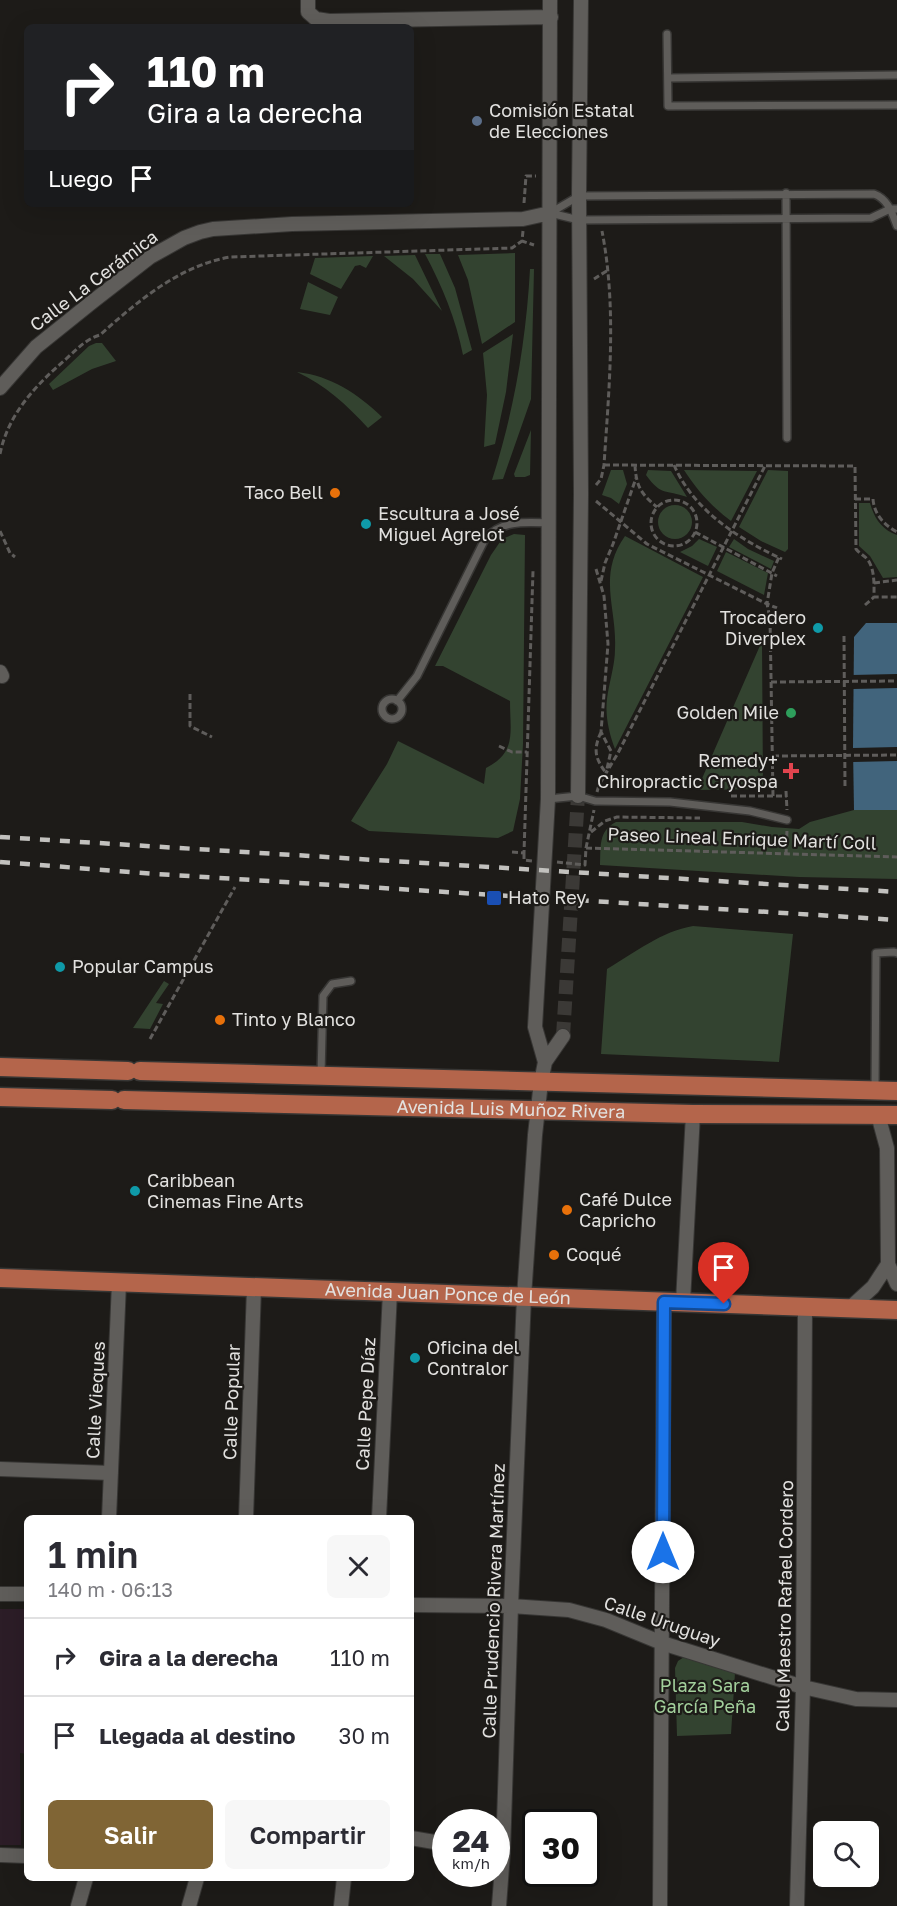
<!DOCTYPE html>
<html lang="es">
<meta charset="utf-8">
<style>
:root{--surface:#fff;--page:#f7f7f7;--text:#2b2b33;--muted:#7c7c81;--line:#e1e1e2;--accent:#806535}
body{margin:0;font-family:"Golos Text",sans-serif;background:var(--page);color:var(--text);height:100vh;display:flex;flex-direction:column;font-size:22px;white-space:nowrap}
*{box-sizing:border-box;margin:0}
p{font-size:20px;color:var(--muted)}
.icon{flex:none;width:33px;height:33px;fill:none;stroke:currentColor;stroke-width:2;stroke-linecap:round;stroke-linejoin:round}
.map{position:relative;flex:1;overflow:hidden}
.details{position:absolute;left:24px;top:1515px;width:390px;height:366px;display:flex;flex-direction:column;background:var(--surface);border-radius:9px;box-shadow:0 6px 24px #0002}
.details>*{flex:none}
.top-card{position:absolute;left:24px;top:24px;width:390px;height:183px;border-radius:9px;box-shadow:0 6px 24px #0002;background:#202124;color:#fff;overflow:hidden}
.controls{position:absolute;left:813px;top:1821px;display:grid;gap:12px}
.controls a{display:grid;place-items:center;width:66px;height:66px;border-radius:9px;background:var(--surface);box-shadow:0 6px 24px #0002;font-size:30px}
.speed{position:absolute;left:432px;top:1809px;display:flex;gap:12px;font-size:30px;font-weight:700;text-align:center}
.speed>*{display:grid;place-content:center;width:78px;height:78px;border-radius:50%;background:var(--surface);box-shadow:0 6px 24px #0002;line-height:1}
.speed small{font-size:15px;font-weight:400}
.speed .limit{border:3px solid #111;border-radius:9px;background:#fff;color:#111}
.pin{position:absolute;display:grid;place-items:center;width:51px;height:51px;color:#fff;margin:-62px -26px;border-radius:50% 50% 50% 0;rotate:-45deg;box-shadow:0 0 6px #0007}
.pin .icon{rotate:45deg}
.me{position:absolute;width:66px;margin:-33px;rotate:0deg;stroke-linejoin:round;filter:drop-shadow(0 0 4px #0008)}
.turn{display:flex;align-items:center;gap:21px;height:126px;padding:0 24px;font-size:27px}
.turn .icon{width:78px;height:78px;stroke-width:2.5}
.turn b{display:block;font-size:42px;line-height:51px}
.then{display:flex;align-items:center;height:57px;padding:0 24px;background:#0003;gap:12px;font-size:22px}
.round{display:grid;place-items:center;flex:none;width:63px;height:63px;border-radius:9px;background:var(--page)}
.headline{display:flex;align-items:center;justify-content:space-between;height:102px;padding:0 24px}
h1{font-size:36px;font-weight:600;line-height:45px}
.cta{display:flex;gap:12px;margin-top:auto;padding:12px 24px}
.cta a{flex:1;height:69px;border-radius:9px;background:var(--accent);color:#fff;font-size:24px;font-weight:600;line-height:69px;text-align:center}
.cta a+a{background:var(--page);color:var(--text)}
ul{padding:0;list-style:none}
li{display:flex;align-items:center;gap:18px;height:78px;padding:0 24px;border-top:2px solid var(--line)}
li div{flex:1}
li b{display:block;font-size:22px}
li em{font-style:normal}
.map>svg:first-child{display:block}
.education{fill:#2c1d27}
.green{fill:#334330}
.water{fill:#41647c}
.pier{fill:#1d1b18}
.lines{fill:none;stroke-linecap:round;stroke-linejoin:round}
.minor-tunnel{stroke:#3b3936;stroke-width:14;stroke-dasharray:14 7;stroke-linecap:butt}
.service-casing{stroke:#373634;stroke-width:10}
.minor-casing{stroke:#373634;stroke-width:16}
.primary-casing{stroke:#373634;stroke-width:21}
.path{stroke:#5f5d5b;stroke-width:3;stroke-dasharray:6 3;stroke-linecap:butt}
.service{stroke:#5f5d5a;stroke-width:7}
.minor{stroke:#5f5d5a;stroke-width:14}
.primary{stroke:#b4654b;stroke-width:18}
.rail{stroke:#c2c1be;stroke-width:4.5;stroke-dasharray:10 10;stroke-linecap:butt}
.route-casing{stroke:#114b97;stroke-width:15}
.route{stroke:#1a73e8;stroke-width:10}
.service-dot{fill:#5c6f8a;stroke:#1d1b18;stroke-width:2}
.food-dot{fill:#e8710a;stroke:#1d1b18;stroke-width:2}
.culture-dot{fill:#0f9aa8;stroke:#1d1b18;stroke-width:2}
.leisure-dot{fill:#2e9e5b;stroke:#1d1b18;stroke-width:2}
.health-dot{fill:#e0444e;stroke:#1d1b18;stroke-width:2}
.transit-dot{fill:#1a4fb4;stroke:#1d1b18;stroke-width:2}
.labels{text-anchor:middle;stroke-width:4.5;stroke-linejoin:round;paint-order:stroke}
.poi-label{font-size:18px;fill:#e2e1df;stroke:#1d1b18;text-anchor:start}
.street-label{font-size:18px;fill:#e2e1df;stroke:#1d1b18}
.park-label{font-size:18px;fill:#a3d09c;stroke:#1d1b18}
</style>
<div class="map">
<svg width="897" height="1906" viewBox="0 0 897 1906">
<rect width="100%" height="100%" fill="#1d1b18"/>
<!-- education -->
<path class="education" d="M0,1609H27V1754L20,1753L21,1845H0Z"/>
<!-- green -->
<path class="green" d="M515,253V322L482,344L468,280L458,255Z
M425,254H440L455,288L472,350L463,355C456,319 442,286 425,254Z
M415,255L442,311L413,279L384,256Z
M373,256L366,268L360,265L355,266L341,289L310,274L315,258Z
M530,269H534L531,399L503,479L492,480C514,411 526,342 530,269Z
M308,282L338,297L330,315L300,309Z
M513,334L506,392L495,444L484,447L487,395L483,353Z
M96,343H102L116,361L92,369L53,390L49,384L89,346Z
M297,372C331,376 357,393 382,417L368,428C347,405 325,385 297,372Z
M531,430L530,475L525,477H515L514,474Z
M611,470H623L627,484L619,504L611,498L602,495Z
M648,470L671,471L687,497C665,489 662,497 646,475Z
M684,470L757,471L731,521C712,507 696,489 684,470Z
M768,470L788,471V549L785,552L761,541L739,527Z
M859,503H870C874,518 882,530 897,535V577L883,578L870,556L859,546Z
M658 522a17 17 0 1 1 34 0a17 17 0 1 1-34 0Z
M514,534L525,535L523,744L520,799L513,831L498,838L369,831L351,821L387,764L398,741L484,784L486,768C517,752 510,732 510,701L443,666H435L491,555L502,539Z
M625,536L703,577L615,749C609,733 605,716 607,699C609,682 615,666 615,649C617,607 597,576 625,536Z
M699,539L717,547L708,566L680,552L692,546Z
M734,539L748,549L774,561L771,569L729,547Z
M726,552L768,573L764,595L717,571Z
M762,641L763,789L697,790Z
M854,810H897V879L799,877L600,865C601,847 598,831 616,822H742L772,827L799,829L810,822Z
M693,926L793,934L779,1062L601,1054L607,969C634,953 662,931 693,926Z
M164,981L169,984L156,1003L163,1004L150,1029L133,1028Z
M684,1657L735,1673L731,1734L677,1736L675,1668L678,1661Z"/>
<!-- water -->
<path class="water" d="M866,623H897V810H854L853,748L854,637Z"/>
<!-- pier -->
<path class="pier" d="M897,674V688L853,689L852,675Z
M897,747V761L853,762V748Z"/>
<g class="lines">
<!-- minor-tunnel -->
<path class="minor-tunnel" d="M563,1036L578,796"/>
<!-- service casing -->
<g class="service-casing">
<path id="service" d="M667,34L668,106L897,105
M668,78L897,75
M786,193L787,438
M550,213L579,196L874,194C888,199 892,213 897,226
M550,213L579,220L871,218L890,209H897
M382 709a10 10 0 1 1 20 0a10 10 0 1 1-20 0Z
M397,701L417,676L485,539C501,520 525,522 548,523
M548,799L578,796L595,801L670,802L750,811L787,820
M321,1074L323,996L332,984L351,981
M875,1090L876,953L894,952L897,953"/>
</g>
<!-- minor casing -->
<g class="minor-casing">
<path id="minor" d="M308,0V12L316,19L329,21L551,17
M0,388L36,347L92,302L150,257L184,238L200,232L213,229L292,224L523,219L550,213
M0,672L2,676
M578,796L581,494L579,196L581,0
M545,1062L535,1027L548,799L550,0
M878,1115L887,1148L888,1264L897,1284
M683,1302L693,1114
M850,1308L873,1287L888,1264
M0,1469L111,1473
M109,1518L119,1283
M246,1518L254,1288
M379,1518L390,1292
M0,1594H27
M411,1605L511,1606L569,1610L606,1620L662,1643L803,1687L856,1699L897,1700
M411,1838L446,1844
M0,1855L27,1856
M78,1906L86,1878
M189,1906L197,1878
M341,1906L344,1878
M499,1906L503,1853L511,1606L524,1297L535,1135L541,1082L545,1062L563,1036
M660,1906L664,1302
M797,1906L803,1687L805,1307"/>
</g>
<!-- primary casing -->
<g class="primary-casing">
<g id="primary">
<path d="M0,1067L128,1071"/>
<path d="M140,1071L897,1091"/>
<path d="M0,1097L112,1100"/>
<path id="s1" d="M124,1100L693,1114L897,1115"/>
<path id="s2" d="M0,1278L897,1310"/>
</g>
</g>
<!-- path -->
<path class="path" d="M524,203L526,176H536
M523,231L522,241L534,245
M594,279L608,270
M0,454C8,414 36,385 66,359C77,349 86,339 100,335C138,301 179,266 230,257L512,248L522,241
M604,465L855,466L856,549C860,554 865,556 868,560C875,570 874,586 874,597H897
M635,465C636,486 641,494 657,507
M674,465C694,511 739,539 782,559
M596,485L601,479L604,465C609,388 617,308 602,231
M855,499H873C874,514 884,525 897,532
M651 523a23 23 0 1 1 46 0a23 23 0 1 1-46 0Z
M596,501L647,544L767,604L772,573L779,557
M0,531L10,553L15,557
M695,532L777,576
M596,569L604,596L608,644L601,732L611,751L606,773
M601,581L605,563L613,544L636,478
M874,583L897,580
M865,605L874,597
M844,636L845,787
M771,682L897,681
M190,694V726L212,737
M601,732C593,750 595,758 606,773
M499,746L512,752H527
M773,756L897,755
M786,791L787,810
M597,792L599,785L618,753L765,466
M731,796H787
M773,796L770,618L767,604L777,608
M591,832L605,821L617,817L700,818
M586,848L897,857
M512,852L524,853L533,571
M524,853V860L532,861
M786,855L787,830
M557,862L585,865L586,848L594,810
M150,1039L235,887"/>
<!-- service -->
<use href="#service" class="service"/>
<!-- minor -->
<use href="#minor" class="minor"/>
<!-- primary -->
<use href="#primary" class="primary"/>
<!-- rail -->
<path class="rail" d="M0,837L897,892
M0,862L156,874L897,920"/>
</g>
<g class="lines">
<!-- route casing -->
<g class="route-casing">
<path id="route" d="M663,1552L664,1302L724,1304"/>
</g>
<!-- route -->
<use href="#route" class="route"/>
</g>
<!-- markers -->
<circle class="service-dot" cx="477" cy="121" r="6"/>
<g class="food-dot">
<circle cx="335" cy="493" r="6"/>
<circle cx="220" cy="1020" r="6"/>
<circle cx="567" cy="1210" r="6"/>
<circle cx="554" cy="1255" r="6"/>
</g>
<g class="culture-dot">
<circle cx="366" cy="524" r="6"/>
<circle cx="818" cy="628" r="6"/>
<circle cx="60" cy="967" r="6"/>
<circle cx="135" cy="1191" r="6"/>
<circle cx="415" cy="1358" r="6"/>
</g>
<circle class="leisure-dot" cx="791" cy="713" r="6"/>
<path class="health-dot" d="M788 762h6v6h6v6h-6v6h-6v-6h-6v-6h6z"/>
<rect class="transit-dot" x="486" y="890" width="16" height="16" rx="3"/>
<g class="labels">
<!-- poi labels -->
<g class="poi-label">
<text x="489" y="117">Comisión Estatal<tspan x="489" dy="21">de Elecciones</tspan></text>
<text x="323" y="499" text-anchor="end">Taco Bell</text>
<text x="378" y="520">Escultura a José<tspan x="378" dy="21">Miguel Agrelot</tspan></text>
<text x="806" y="624" text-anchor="end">Trocadero<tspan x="806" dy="21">Diverplex</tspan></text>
<text x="779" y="719" text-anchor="end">Golden Mile</text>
<text x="778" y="767" text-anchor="end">Remedy+<tspan x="778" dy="21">Chiropractic Cryospa</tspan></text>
<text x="508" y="904">Hato Rey</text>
<text x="72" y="973">Popular Campus</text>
<text x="232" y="1026">Tinto y Blanco</text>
<text x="147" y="1187">Caribbean<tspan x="147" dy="21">Cinemas Fine Arts</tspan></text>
<text x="579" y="1206">Café Dulce<tspan x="579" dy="21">Capricho</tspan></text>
<text x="566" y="1261">Coqué</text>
<text x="427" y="1354">Oficina del<tspan x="427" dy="21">Contralor</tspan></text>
</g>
<!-- street labels -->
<g class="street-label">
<text transform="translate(94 281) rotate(-37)" y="6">Calle La Cerámica</text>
<text transform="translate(742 839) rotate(2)" y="6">Paseo Lineal Enrique Martí Coll</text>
<text dy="6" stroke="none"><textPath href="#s1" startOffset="387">Avenida Luis Muñoz Rivera</textPath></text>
<text dy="6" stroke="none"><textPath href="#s2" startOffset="448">Avenida Juan Ponce de León</textPath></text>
<text transform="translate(96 1400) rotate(-87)" y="6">Calle Vieques</text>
<text transform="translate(232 1402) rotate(-88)" y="6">Calle Popular</text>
<text transform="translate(366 1404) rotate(-87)" y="6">Calle Pepe Díaz</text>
<text transform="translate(494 1601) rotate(-88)" y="6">Calle Prudencio Rivera Martínez</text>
<text transform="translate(785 1606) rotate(-89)" y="6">Calle Maestro Rafael Cordero</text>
<text transform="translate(662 1622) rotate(19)" y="6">Calle Uruguay</text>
</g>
<!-- park labels -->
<g class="park-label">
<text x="705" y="1692">Plaza Sara<tspan x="705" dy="21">García Peña</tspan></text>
</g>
</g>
</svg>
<div class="controls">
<a><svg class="icon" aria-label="search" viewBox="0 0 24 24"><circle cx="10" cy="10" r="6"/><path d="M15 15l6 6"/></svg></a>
</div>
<div class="speed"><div>24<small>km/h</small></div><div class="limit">30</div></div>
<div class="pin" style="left:724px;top:1304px;background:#d93025"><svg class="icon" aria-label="arrive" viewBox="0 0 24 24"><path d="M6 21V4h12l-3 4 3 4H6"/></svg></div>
<svg class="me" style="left:663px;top:1552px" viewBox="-20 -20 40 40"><circle r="19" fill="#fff"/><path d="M0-13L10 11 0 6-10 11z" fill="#1a73e8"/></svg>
<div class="top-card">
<div class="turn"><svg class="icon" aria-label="right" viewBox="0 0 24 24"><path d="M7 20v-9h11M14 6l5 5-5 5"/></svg><div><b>110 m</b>Gira a la derecha</div></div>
<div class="then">Luego<svg class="icon" aria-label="arrive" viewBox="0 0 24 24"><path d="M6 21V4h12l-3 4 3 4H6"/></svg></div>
</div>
<section class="details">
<div class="headline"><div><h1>1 min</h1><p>140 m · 06:13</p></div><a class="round"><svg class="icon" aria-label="close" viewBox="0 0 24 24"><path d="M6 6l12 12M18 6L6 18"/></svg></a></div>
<ul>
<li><svg class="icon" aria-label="right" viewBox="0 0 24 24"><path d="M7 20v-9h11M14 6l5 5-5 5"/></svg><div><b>Gira a la derecha</b></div><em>110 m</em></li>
<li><svg class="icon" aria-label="arrive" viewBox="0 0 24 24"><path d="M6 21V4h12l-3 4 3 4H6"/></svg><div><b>Llegada al destino</b></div><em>30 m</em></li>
</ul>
<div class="cta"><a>Salir</a><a>Compartir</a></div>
</section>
</div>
